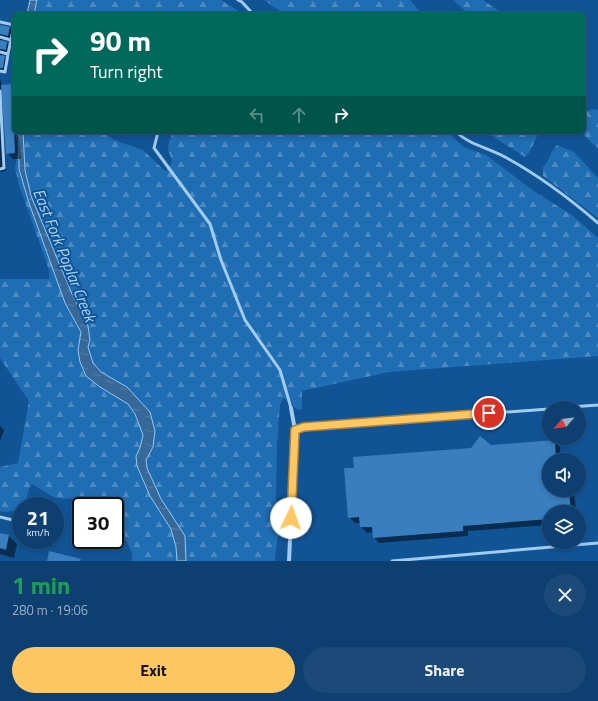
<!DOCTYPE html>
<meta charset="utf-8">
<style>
:root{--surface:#0d3f70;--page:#1b4a78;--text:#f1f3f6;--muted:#9aafc3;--line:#2d5883;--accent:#ffc762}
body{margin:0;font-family:"Titillium Web",sans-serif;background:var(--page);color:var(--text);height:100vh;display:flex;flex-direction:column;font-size:15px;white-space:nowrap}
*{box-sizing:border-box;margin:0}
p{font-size:13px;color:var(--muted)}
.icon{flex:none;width:22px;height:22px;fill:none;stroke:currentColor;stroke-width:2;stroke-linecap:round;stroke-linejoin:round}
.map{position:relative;height:561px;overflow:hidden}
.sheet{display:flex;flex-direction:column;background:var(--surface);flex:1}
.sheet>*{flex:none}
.guide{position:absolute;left:12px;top:12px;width:574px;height:122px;border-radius:6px;box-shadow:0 2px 6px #0003,0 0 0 1px var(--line);background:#00695c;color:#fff;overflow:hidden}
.needle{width:26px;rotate:242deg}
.controls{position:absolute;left:542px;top:401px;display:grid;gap:8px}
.controls a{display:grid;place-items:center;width:44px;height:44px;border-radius:50%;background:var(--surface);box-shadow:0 2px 6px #0003,0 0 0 1px var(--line);font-size:20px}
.speed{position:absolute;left:12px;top:497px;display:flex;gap:8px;font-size:20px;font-weight:700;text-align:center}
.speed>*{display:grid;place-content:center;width:52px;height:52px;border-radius:50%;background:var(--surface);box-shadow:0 2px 6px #0003,0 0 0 1px var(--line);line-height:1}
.speed small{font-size:10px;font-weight:400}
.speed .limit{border:2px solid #111;border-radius:6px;background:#fff;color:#111}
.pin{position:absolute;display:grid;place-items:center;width:34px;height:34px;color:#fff;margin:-17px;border:2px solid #fff;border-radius:50%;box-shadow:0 1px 4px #0007}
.me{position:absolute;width:44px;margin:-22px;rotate:3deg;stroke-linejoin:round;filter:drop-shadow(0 0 3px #0008)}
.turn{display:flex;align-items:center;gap:14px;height:84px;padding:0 12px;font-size:18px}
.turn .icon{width:52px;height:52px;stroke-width:2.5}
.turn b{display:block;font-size:28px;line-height:34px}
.lanes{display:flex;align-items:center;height:38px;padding:0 12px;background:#0003;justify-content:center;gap:20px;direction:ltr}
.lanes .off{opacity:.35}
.round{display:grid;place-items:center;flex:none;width:42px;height:42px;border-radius:21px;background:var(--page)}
.headline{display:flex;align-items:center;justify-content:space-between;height:68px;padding:0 12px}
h1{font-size:24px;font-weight:700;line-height:30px;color:#1e9e55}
.action{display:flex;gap:8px;margin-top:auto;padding:8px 12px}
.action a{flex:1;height:46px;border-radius:24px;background:var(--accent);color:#111;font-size:16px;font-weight:700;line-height:46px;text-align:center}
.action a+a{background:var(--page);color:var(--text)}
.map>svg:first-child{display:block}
.forest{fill:url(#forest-firs)}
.water{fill:url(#water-ripples);stroke:#92c8f7}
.shadow{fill:#0007}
.building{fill:#397ebe}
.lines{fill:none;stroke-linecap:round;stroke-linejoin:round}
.service{stroke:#a0ccf3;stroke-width:3}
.minor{stroke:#a0ccf3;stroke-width:4}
.route-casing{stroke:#a68140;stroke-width:10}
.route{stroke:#ffc762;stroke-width:7}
.labels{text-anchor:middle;stroke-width:4;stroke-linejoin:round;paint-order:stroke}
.water-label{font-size:16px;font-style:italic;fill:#acd5fa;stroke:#115496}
</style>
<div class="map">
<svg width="598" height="561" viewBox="0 0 598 561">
<defs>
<pattern id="forest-firs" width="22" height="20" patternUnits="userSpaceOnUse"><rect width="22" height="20" fill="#1f6db3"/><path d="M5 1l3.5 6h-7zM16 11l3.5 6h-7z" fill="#4c8ac2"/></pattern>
<pattern id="water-ripples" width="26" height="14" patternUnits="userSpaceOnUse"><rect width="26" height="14" fill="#376898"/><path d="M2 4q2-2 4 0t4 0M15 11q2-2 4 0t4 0" fill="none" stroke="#557fa7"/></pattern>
</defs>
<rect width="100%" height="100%" fill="#115496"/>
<!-- forest -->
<path class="forest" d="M37,0H221L243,14H34Z
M264,0H410L422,14H284Z
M453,0H483L503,14H469Z
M593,109L598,110V149L581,132H584V112Z
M15,132H19V169L24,186L65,303L81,332L78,350L116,396L128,404L135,414L143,435L140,448L136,456L137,466L150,496L171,529L176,547L177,561H132V554L115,515V506H108L86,497L63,499L53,497L32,484C26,491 29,499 24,506H21V510L4,512L0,511V467L18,463L29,401L0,358V279H49V270L19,185L15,168L18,151Z
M23,132H103L114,140L143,150L165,171C177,159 170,161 168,148C168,143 171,136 173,132H447L464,147L486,155L535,192L572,215L598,238V356L389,372L302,391V409L300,410L295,408L290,399H283L280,405L277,443L276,498L279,524L275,561H186L185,536L161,499L147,468L146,460L153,447L150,412L113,379L101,372L93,363L88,347L90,340L88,326L72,294L31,196L25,170Z
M477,132H539L529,153L525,157L492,136Z
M557,145L574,152L598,178V218L543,176V167C550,161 550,151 557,145Z"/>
<!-- water -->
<path class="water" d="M30,0H37L34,14H27Z
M19,132H23L25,170L31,196L72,294L88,326L90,340L88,347L93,363L101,372L127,387L150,412L155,431L153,447L146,460L147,468L161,499L185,536L186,561H177L176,547L171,529L150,496L137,466L136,456L140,448L143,435L135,414L128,404L100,387L86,376L80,362L78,350L81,332L65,303L29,203L19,169Z"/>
<!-- shadow -->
<path class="shadow" d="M0,26L10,28L14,32L12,40L4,38L1,41L7,43L11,47L10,54L4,53L1,56L8,61L7,72L0,70Z
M0,78L2,86L11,85L14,88V132H19L21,159H13L7,153L2,97L6,171L0,172Z
M0,426L4,430L0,441Z
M554,441L560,447L561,460H549V490H574L576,512H549V525L468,531V536L379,543L374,537L373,532L367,533L361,527V523H355L349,517L355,469L490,446Z
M0,534L9,536L17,544L14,558L0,554Z"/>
<!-- building -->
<path class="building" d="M0,25L10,27L8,36L0,34Z
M0,40L7,42L6,50L0,49Z
M0,55L5,56L3,68H0Z
M12,84L15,153L6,154L1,85Z
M480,436L491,445L555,440L556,460H549V490H569L571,512H549V519L463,526V531L373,538L372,527H360L359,517L348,518L344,468H354L353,457L471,448Z
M0,533L9,535L6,550L0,548Z
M49,551L81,559L80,561H47Z"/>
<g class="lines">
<!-- service -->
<path class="service" d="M238,0L242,2L253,14
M0,22L14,25L11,40
M0,37L11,40L8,54
M0,52L8,54L5,72L0,71
M0,91L4,168L0,169
M158,132L154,148L210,224L221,260L245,320L280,370L291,408
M456,132C470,145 489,148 505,157C538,175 569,198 598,223
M557,408L598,405
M295,430L304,427L549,409
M0,517L21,522
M392,561L598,543"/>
<!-- minor -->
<path class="minor" d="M289,561L295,430L291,408"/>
</g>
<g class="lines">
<!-- route casing -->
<g class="route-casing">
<path id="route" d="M291,518L295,430L304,427L489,413"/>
</g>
<!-- route -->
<use href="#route" class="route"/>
</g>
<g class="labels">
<!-- water labels -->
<g class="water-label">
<text transform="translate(65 255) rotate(68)" y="6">East Fork Poplar Creek</text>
</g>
</g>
</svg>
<div class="controls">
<a><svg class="needle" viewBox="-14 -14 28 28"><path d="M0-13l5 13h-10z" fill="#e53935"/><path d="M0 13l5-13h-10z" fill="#9aafc3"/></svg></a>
<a><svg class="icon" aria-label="sound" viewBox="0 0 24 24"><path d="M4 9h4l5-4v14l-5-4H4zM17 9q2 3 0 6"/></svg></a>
<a><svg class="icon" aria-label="layers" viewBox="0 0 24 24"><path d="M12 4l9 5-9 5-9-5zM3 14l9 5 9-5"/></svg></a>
</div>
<div class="speed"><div>21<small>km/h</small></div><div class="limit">30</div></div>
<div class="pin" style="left:489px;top:413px;background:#d93025"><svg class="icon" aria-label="arrive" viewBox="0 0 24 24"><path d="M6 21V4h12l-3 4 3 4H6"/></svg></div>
<svg class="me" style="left:291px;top:518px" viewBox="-20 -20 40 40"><circle r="19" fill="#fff"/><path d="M0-13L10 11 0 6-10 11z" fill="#ffc762"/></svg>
<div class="guide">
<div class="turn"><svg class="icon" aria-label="right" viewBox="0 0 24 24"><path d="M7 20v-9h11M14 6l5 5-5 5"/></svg><div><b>90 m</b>Turn right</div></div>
<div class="lanes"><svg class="icon off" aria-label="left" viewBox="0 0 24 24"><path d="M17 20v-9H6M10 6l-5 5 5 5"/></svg><svg class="icon off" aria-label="ahead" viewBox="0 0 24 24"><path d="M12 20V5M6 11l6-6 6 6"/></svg><svg class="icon" aria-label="right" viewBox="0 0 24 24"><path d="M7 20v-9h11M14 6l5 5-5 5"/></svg></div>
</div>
</div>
<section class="sheet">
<div class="headline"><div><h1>1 min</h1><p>280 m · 19:06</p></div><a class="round"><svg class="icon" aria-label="close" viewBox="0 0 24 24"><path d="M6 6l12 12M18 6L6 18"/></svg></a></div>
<div class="action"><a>Exit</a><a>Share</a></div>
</section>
